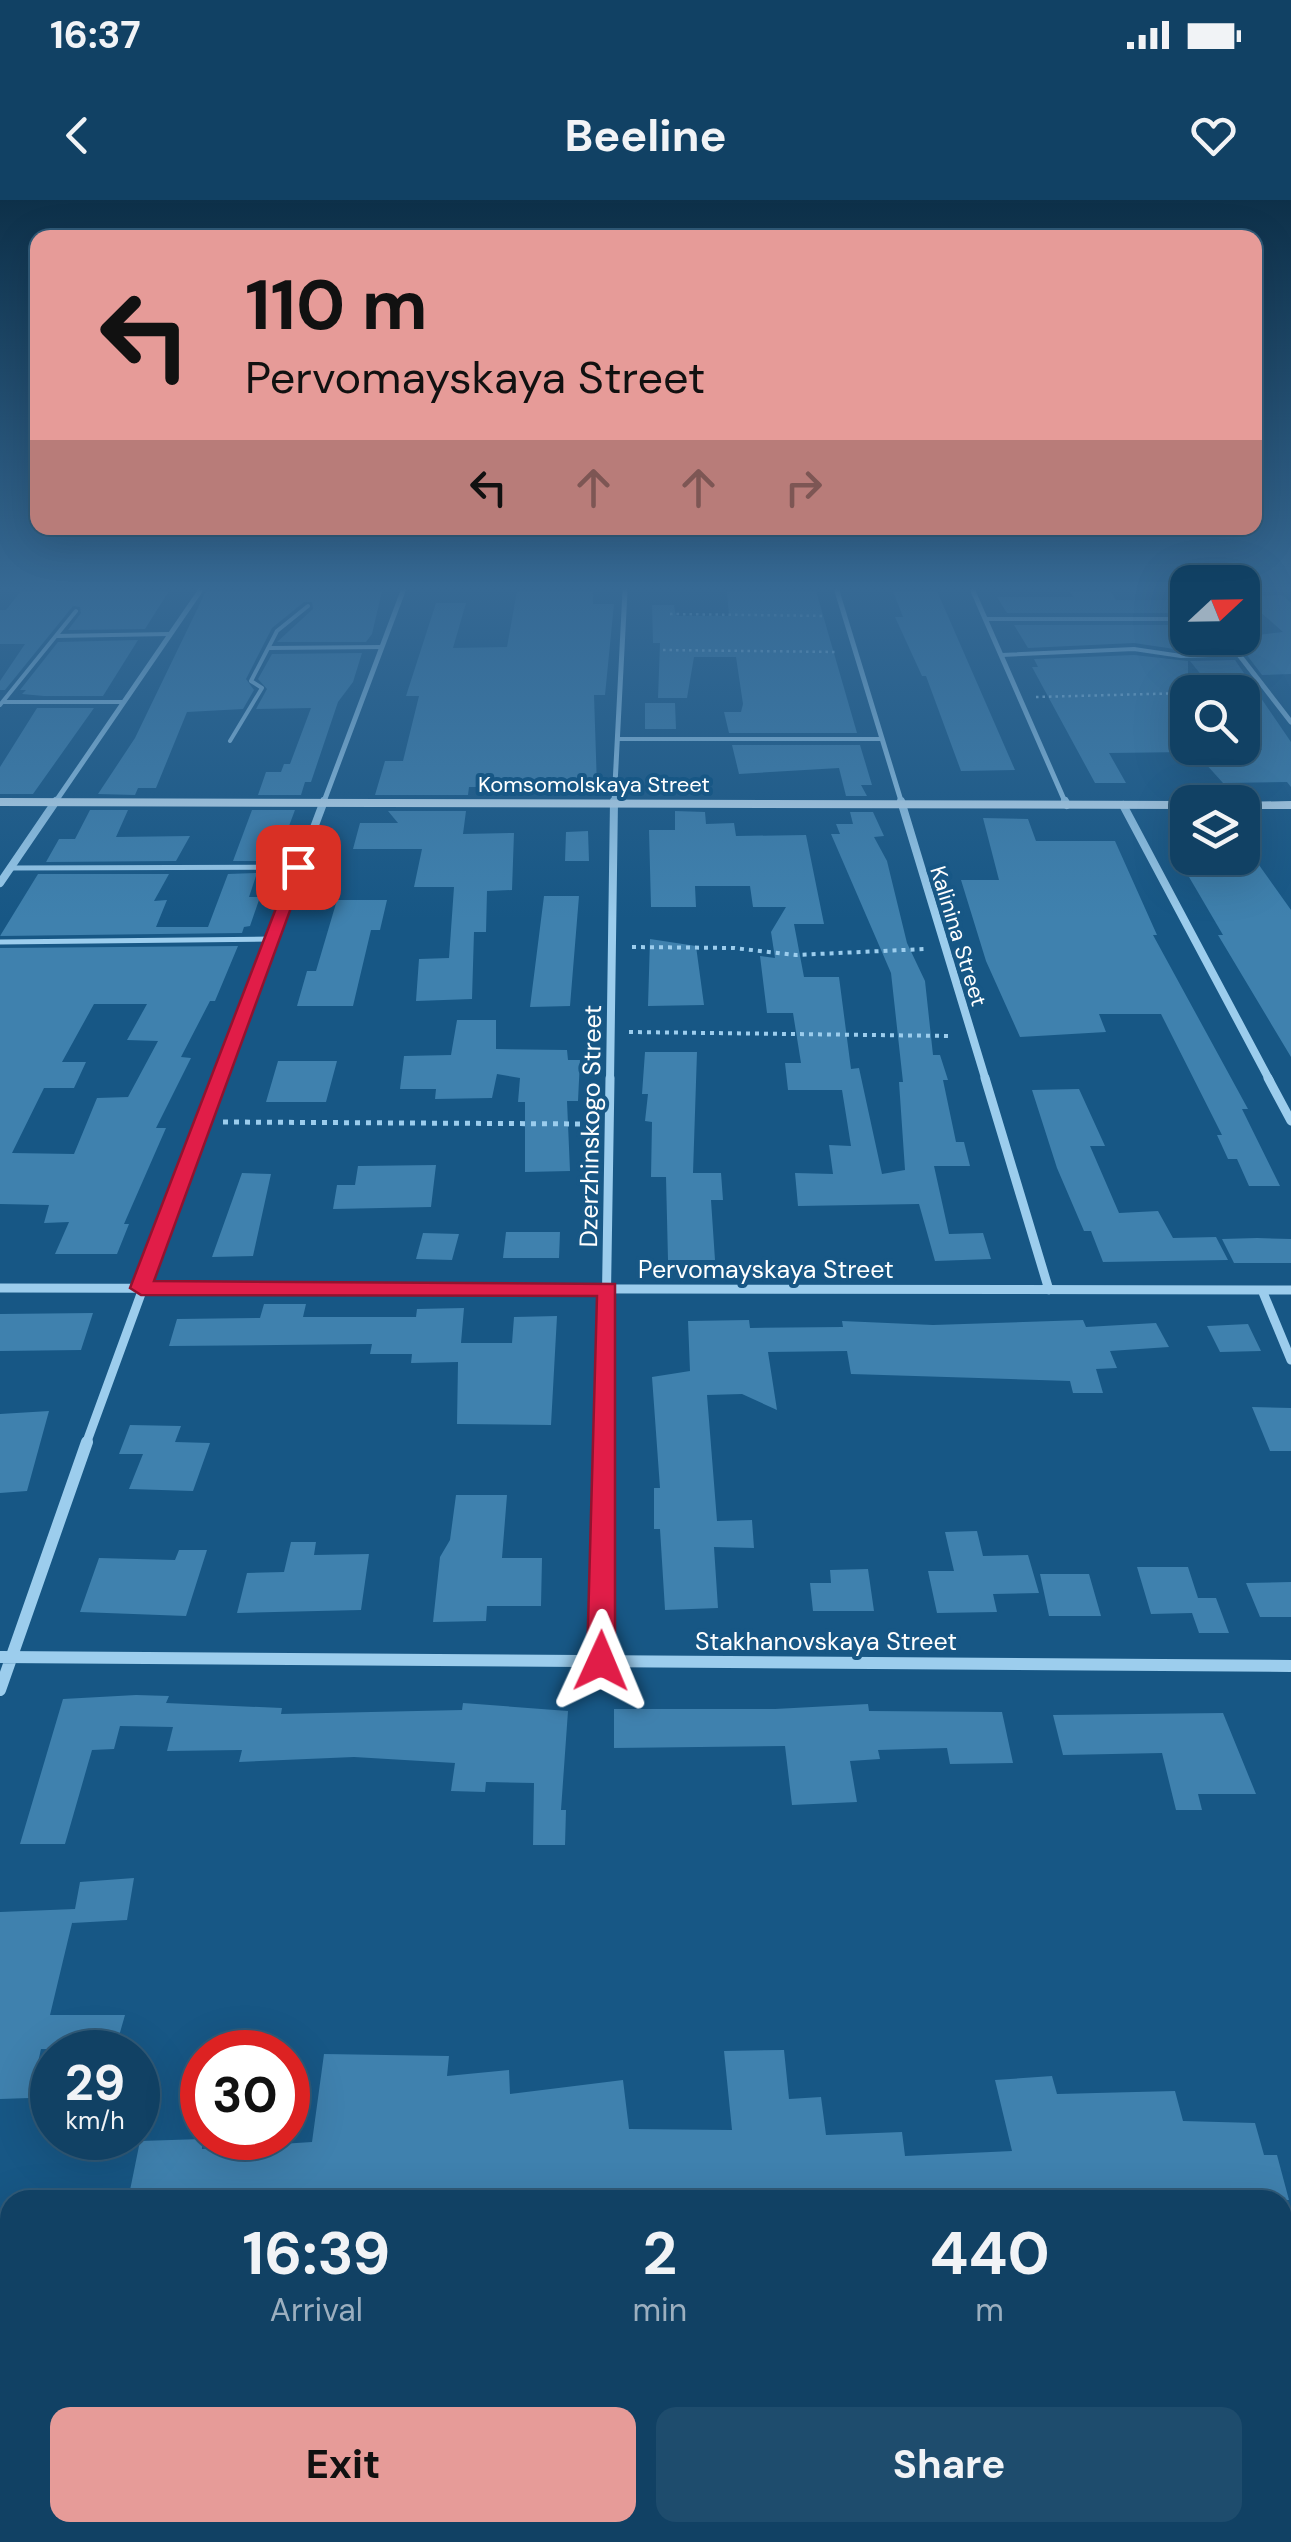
<!DOCTYPE html>
<style>
:root{--surface:#114164;--page:#1e4c6d;--text:#f1f3f6;--muted:#9cafbf;--line:#305a78;--accent:#e69b98}
body{margin:0;font-family:"DM Sans",sans-serif;background:var(--page);color:var(--text);height:100vh;display:flex;flex-direction:column;font-size:38px;white-space:nowrap}
*{box-sizing:border-box;margin:0}
p{font-size:32px;color:var(--muted)}
.icon{flex:none;width:55px;height:55px;fill:none;stroke:currentColor;stroke-width:2;stroke-linecap:round;stroke-linejoin:round}
.map{position:relative;flex:1;overflow:hidden}
.sheet{position:absolute;left:0px;top:1990px;width:1292px;height:352px;display:flex;flex-direction:column;background:var(--surface);border-radius:30px 30px 0 0;box-shadow:0 10px 40px #0002,0 0 0 2px var(--line)}
.sheet>*{flex:none}
.top-card{position:absolute;left:30px;top:30px;width:1232px;height:305px;border-radius:20px;box-shadow:0 10px 40px #0002,0 0 0 2px var(--line);background:#e69b98;color:#111;overflow:hidden}
.needle{width:65px;rotate:68deg}
.fabs{position:absolute;left:1170px;top:365px;display:grid;gap:20px}
.fabs a{display:grid;place-items:center;width:90px;height:90px;border-radius:20px;background:var(--surface);box-shadow:0 10px 40px #0002,0 0 0 2px var(--line);font-size:50px}
.speed{position:absolute;left:30px;top:1830px;display:flex;gap:20px;font-size:50px;font-weight:700;text-align:center}
.speed>*{display:grid;place-content:center;width:130px;height:130px;border-radius:50%;background:var(--surface);box-shadow:0 10px 40px #0002,0 0 0 2px var(--line);line-height:1}
.speed small{font-size:25px;font-weight:400}
.speed .limit{border:15px solid #d22;background:#fff;color:#111}
.pin{position:absolute;display:grid;place-items:center;width:85px;height:85px;color:#fff;margin:-42px;border-radius:20px;box-shadow:0 5px 15px #0006}
.me{position:absolute;width:110px;margin:-55px;rotate:1deg;stroke-linejoin:round;filter:drop-shadow(0 0 8px #0008)}
.turn{display:flex;align-items:center;gap:35px;height:210px;padding:0 50px;font-size:45px}
.turn .icon{width:130px;height:130px;stroke-width:2.5}
.turn b{display:block;font-size:70px;line-height:85px}
.lanes{display:flex;align-items:center;height:95px;padding:0 50px;background:#0003;justify-content:center;gap:50px;direction:ltr}
.lanes .off{opacity:.35}
.eta{display:flex;justify-content:space-evenly;align-items:center;height:170px;text-align:center}
.eta b{font-size:60px;font-weight:700;line-height:70px}
.cta{display:flex;gap:20px;margin-top:auto;padding:20px 50px}
.cta a{flex:1;height:115px;border-radius:20px;background:var(--accent);color:#111;font-size:40px;font-weight:700;line-height:115px;text-align:center}
.cta a+a{background:var(--page);color:var(--text)}
.status{display:flex;justify-content:space-between;align-items:center;height:70px;padding:0 50px;background:var(--surface);direction:ltr}
.status svg{height:28px;fill:currentColor}
header{display:flex;justify-content:space-between;align-items:center;height:130px;padding:0 50px;background:var(--surface);font-size:45px;font-weight:700}
.map>svg:first-child{display:block}
.building{fill:#3f81ae;fill-rule:evenodd}
.lines{fill:none;stroke-linecap:round;stroke-linejoin:round}
.path-far2{stroke:#9ccded;stroke-width:2.5;stroke-dasharray:2.5 4;stroke-linecap:butt}
.path-far1{stroke:#9ccded;stroke-width:4;stroke-dasharray:4 5;stroke-linecap:butt}
.path{stroke:#9ccded;stroke-width:5;stroke-dasharray:5 6;stroke-linecap:butt}
.lane-far1{stroke:#9ccded;stroke-width:4}
.lane{stroke:#9ccded;stroke-width:5}
.street-far4{stroke:#9ccded;stroke-width:5}
.street-far3{stroke:#9ccded;stroke-width:8}
.street-far2{stroke:#9ccded;stroke-width:9}
.street-far1{stroke:#9ccded;stroke-width:12}
.street{stroke:#9ccded;stroke-width:16}
.secondary{fill:#c8e5f9;fill-rule:evenodd}
.route{fill:#e11d48;stroke:#92132f;stroke-width:2.5}
.labels{text-anchor:middle;stroke-width:8;stroke-linejoin:round;paint-order:stroke}
.far-street-label{font-size:22px;fill:#fff;stroke:#175785}
.street-label{font-size:25px;fill:#fff;stroke:#175785}
</style>
<div class="status"><b>16:37</b><svg viewBox="0 0 49 12"><path d="M0 12V9h3v3zM5 12V6h3v6zM10 12V3h3v9zM15 12V0h3v12zM26 1h20v11H26zM47 4h2v5h-2z"/></svg></div>
<header><svg class="icon" aria-label="back" viewBox="0 0 24 24"><path d="M15 5l-7 7 7 7"/></svg>Beeline<svg class="icon" aria-label="heart" viewBox="0 0 24 24"><path d="M12 20l-8-8c-3-5 5-10 8-4 3-6 11-1 8 4z"/></svg></header>
<div class="map">
<svg width="1291" height="2342" viewBox="0 0 1291 2342">
<rect width="100%" height="100%" fill="#175785"/>
<!-- building -->
<path class="building" d="M21,391H169L145,429L68,430L81,413L80,407L73,406L5,490H0V481L25,444H0V410H6Z
M206,391H382L372,434L366,442H277L313,409L312,402H304L272,428L246,479L254,490L243,509L187,512L156,588H138L135,595L98,594L135,538Z
M517,391H593V404H614L605,495H594L597,587H469L468,595H375L385,561H403L419,496H406L436,403H466L453,448L507,447Z
M727,391H816L857,533H729L724,512H741L743,504L736,457H694L687,498H658L660,443H653L652,405H674L676,416H729Z
M893,391H937L1015,570L961,571L926,476H922L895,417H903Z
M1070,391L1111,392L1116,400H1177L1187,413H1007L997,397H1073Z
M1282,395L1291,403V474L1262,475L1234,438L1283,432L1242,396Z
M1014,425H1188V438H1220L1226,449L1181,450L1134,443L1028,448Z
M138,440L103,496H44L22,494L26,490H20L58,442Z
M362,453L353,482L338,502L311,582H305L301,595H258L266,572H281L284,564H290L311,508L256,509L267,489L258,479L272,454Z
M1134,455L1188,461V552L1109,553L1126,583H1095L1032,467H1038L1034,459Z
M1235,460L1291,542V587L1287,582L1223,583L1195,552L1262,550L1242,526V492H1215L1190,461Z
M645,503H675L676,529H645Z
M37,508H94L33,594H0V567Z
M732,545H860L872,585H861L867,596H846L839,568L739,574Z
M90,610H128L116,637L190,636L176,661L46,662L59,639H75Z
M252,610H295L283,642H268L262,661H233Z
M388,611H466L463,634L514,633L512,690L487,691L486,732H474L472,799L416,801L419,759L449,758L454,687H414L422,649H353L360,623H398Z
M675,611L705,612L706,624L734,623L736,636L806,635L824,724H794L804,777H839L851,869L859,868L882,974L905,970L899,882H903L891,773L831,634H840L836,624H853L850,612H873L884,636L874,637L887,661L907,743L925,781L933,855H940L948,880H943L956,942H964L970,966H934L949,1034L983,1033L991,1059L935,1061L919,1004L798,1006L795,973L833,974L829,945L851,946L842,890H788L785,863H801L793,813H767L760,756L775,758L771,732L786,707H753L750,686H695L696,707H651L649,630H675Z
M983,618L1028,619L1036,641H1115L1157,735H1153L1248,909H1242L1280,986H1249L1237,959H1228L1217,935H1222L1161,814H1099L1106,832L1020,837L986,761L961,680H999Z
M588,631L589,661H565L566,632Z
M1186,658H1254L1291,710V857L1218,735H1223L1182,665H1191Z
M257,673L249,697H260L250,726L244,727L242,733L0,736L38,674H169L154,701L167,700L156,727H208L228,674Z
M544,696H579L570,806L530,807Z
M337,700H387L380,730H371L353,806H297L307,771H316Z
M650,739L696,746L704,805L648,806Z
M238,746L215,801H210L181,857L191,858L156,928H166L124,1024H129L117,1054H55L69,1022L44,1023L49,1005L0,1004V748ZM94,804H147L127,840L158,841L128,897L97,898L74,954L12,953L44,888H74L86,862H62Z
M457,820H496V849L567,850L568,860H580L578,901H567L570,971L525,972V902H518L520,878L497,874L492,898L435,899L436,889H400L404,856L451,855Z
M645,852H697L693,973H721L723,1000H711L715,1060H668L666,977H651L652,922L645,921L648,894H642Z
M278,861H337L326,902H266Z
M1079,889L1105,946H1090L1119,1013L1158,1011L1173,1038L1216,1037L1228,1060L1103,1062L1091,1031H1084L1057,968L1032,890Z
M436,965L431,1007L333,1009L337,985H355L358,966Z
M242,973L271,974L253,1056L212,1057Z
M506,1032H560L559,1058H503Z
M423,1033L459,1034L452,1060L416,1059Z
M1257,1038L1291,1039V1063H1234L1222,1039Z
M264,1104H306L303,1117H416L417,1109L464,1108L461,1143H512L514,1117L557,1116L551,1225L457,1224L458,1162L411,1163L412,1154H370L372,1144L169,1146L177,1119L260,1118Z
M93,1113L81,1150L0,1151V1114Z
M749,1120L750,1128L843,1127L842,1121L933,1125L1083,1120L1086,1127L1156,1123L1169,1147L1110,1151L1117,1168L1096,1169L1103,1193H1073L1070,1181L851,1174L847,1151L768,1152L777,1210L742,1194L707,1195L717,1321L752,1320L754,1348L714,1347L718,1408L665,1410L660,1329H654V1288H660L652,1177L690,1171L688,1121Z
M1248,1124L1261,1151L1220,1152L1207,1126Z
M1252,1207L1291,1208V1251H1270Z
M49,1211L27,1291L0,1293V1214Z
M130,1225L181,1226L175,1242L210,1243L193,1291L129,1289L143,1254H119Z
M456,1295H507L502,1358H542L541,1406H487L486,1421L433,1422L440,1357L450,1340Z
M977,1331L983,1356L1028,1355L1039,1393L993,1394L997,1412L937,1413L928,1371H954L945,1332Z
M291,1342H316L314,1355L369,1354L361,1410L237,1413L247,1373L284,1372Z
M179,1350H207L186,1416L80,1412L99,1358L175,1360Z
M1137,1367H1188L1198,1398H1216L1229,1433H1199L1192,1413L1151,1414Z
M868,1369L874,1411H813L810,1383H831L830,1370Z
M1040,1374H1089L1101,1416H1049Z
M1291,1382V1417H1260L1246,1383Z
M136,1495L169,1496L166,1503L282,1508L281,1514L462,1510L463,1503L568,1511L561,1610H566L565,1645H533L534,1583L486,1582L485,1592L451,1591L455,1563L354,1557L239,1562L242,1550L167,1551L173,1527L120,1526L114,1549L92,1550L65,1644H20L63,1499Z
M868,1504L869,1511L1002,1512L1013,1563L950,1564L947,1548L878,1550L880,1559L850,1561L857,1602L792,1605L785,1546L614,1548V1509H775Z
M1223,1513L1256,1594H1198L1202,1610H1176L1162,1553L1063,1555L1053,1515Z
M134,1678L127,1720L72,1723L73,1719L50,1815H125L115,1850L41,1849L30,1898L0,1899V1712L75,1709L80,1682Z
M784,1850L789,1899L821,1897L826,1935L902,1932L905,1956L1012,1951L995,1880L1052,1876L1057,1894L1175,1891L1183,1921L1255,1923L1264,1955H1277L1289,2000H128L140,1941L202,1939V1949L312,1942L324,1854L449,1856L447,1876L509,1870L510,1894L623,1880L629,1929L732,1930L724,1851Z"/>
<g class="lines">
<!-- path-far2 -->
<path class="path-far2" d="M670,414L826,416
M663,450L837,452
M1036,497L1188,493"/>
<!-- path-far1 -->
<path class="path-far1" d="M632,747L734,748L796,755L925,749
M629,832L952,836"/>
<!-- path -->
<path class="path" d="M223,922L592,924"/>
<!-- lane-far1 -->
<path class="lane-far1" d="M986,419H1188
M56,436L169,434
M269,448L382,447
M1002,455L1134,449L1181,456L1239,454
M3,502H122
M0,505L76,411
M617,539H880
M230,541L262,488L251,481L277,431L308,406"/>
<!-- lane -->
<path class="lane" d="M9,668L298,667
M0,742L271,739"/>
<!-- street-far4 -->
<path class="street-far4" d="M837,391L902,604
M973,391L1066,604
M1226,438L1291,522
M54,604L200,391
M323,604L403,391
M614,604L625,391"/>
<!-- street-far3 -->
<path class="street-far3" d="M901,601L986,881
M1065,601L1067,605
M1123,605L1270,881
M0,683L56,601
M219,881L324,601
M610,881L614,601"/>
<!-- street-far2 -->
<path class="street-far2" d="M985,878L1049,1090
M1268,878L1291,921
M0,1088L1291,1090
M1262,1090L1291,1160
M86,1244L220,878
M604,1244L610,878"/>
<!-- street-far1 -->
<path class="street-far1" d="M0,1457L1291,1466
M601,1461L604,1242
M0,1490L87,1242"/>
<!-- street -->
<path class="street" d="M1282,2082H1291
M0,2095H10"/>
<!-- secondary -->
<path class="secondary" d="M0,598L1188,601L1192,602H1188V609L0,606Z
M1291,601V609H1242V602H1238Z"/>
</g>
<!-- sky -->
<linearGradient id="sky" x2="0" y2="1"><stop stop-color="#0d3049"/><stop offset="0.54" stop-color="#366994"/><stop offset="1" stop-color="#366994" stop-opacity="0"/></linearGradient>
<rect width="1291" height="719" fill="url(#sky)"/>
<!-- route -->
<path class="route" d="M293,664L306,667L154,1081L615,1084V1461L611,1469H591L587,1461L597,1096L141,1095L130,1088Z"/>
<g class="labels">
<!-- far-street labels -->
<g class="far-street-label">
<text x="594" y="592">Komsomolskaya Street</text>
<text transform="translate(959 736) rotate(73)" y="8">Kalinina Street</text>
</g>
<!-- street labels -->
<g class="street-label">
<text transform="translate(590 926) rotate(-89)" y="9">Dzerzhinskogo Street</text>
<text x="766" y="1078">Pervomayskaya Street</text>
<text x="826" y="1450">Stakhanovskaya Street</text>
</g>
</g>
</svg>
<div class="fabs">
<a><svg class="needle" viewBox="-14 -14 28 28"><path d="M0-13l5 13h-10z" fill="#e53935"/><path d="M0 13l5-13h-10z" fill="#9cafbf"/></svg></a>
<a><svg class="icon" aria-label="search" viewBox="0 0 24 24"><circle cx="10" cy="10" r="6"/><path d="M15 15l6 6"/></svg></a>
<a><svg class="icon" aria-label="layers" viewBox="0 0 24 24"><path d="M12 4l9 5-9 5-9-5zM3 14l9 5 9-5"/></svg></a>
</div>
<div class="speed"><div>29<small>km/h</small></div><div class="limit">30</div></div>
<div class="pin" style="left:298px;top:667px;background:#d93025"><svg class="icon" aria-label="arrive" viewBox="0 0 24 24"><path d="M6 21V4h12l-3 4 3 4H6"/></svg></div>
<svg class="me" style="left:601px;top:1461px" viewBox="-20 -20 40 40"><path d="M0-17L14 15 0 8-14 15z" fill="#e11d48" stroke="#fff" stroke-width="4"/></svg>
<div class="top-card">
<div class="turn"><svg class="icon" aria-label="left" viewBox="0 0 24 24"><path d="M17 20v-9H6M10 6l-5 5 5 5"/></svg><div><b>110 m</b>Pervomayskaya Street</div></div>
<div class="lanes"><svg class="icon" aria-label="left" viewBox="0 0 24 24"><path d="M17 20v-9H6M10 6l-5 5 5 5"/></svg><svg class="icon off" aria-label="ahead" viewBox="0 0 24 24"><path d="M12 20V5M6 11l6-6 6 6"/></svg><svg class="icon off" aria-label="ahead" viewBox="0 0 24 24"><path d="M12 20V5M6 11l6-6 6 6"/></svg><svg class="icon off" aria-label="right" viewBox="0 0 24 24"><path d="M7 20v-9h11M14 6l5 5-5 5"/></svg></div>
</div>
<section class="sheet">
<div class="eta">
<div><b>16:39</b><p>Arrival</p></div>
<div><b>2</b><p>min</p></div>
<div><b>440</b><p>m</p></div>
</div>
<div class="cta"><a>Exit</a><a>Share</a></div>
</section>
</div>
